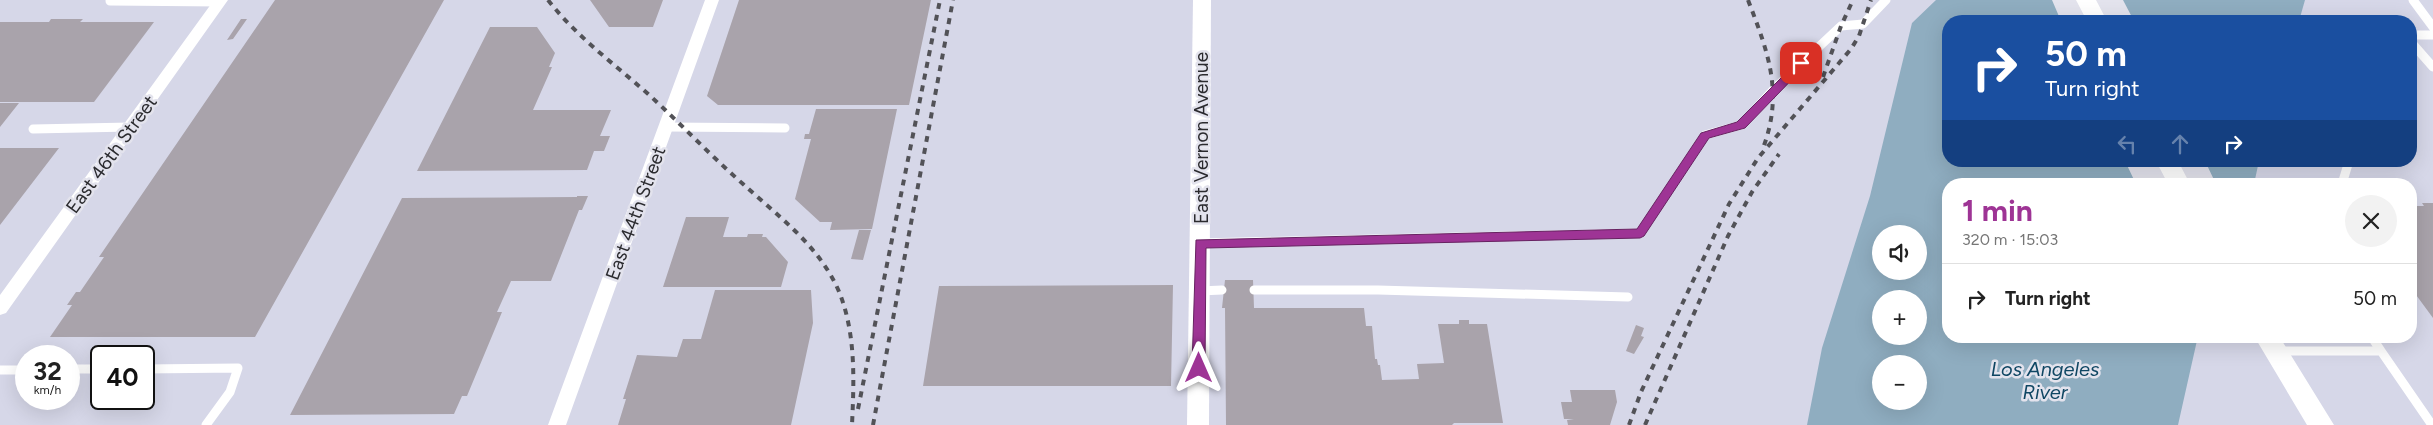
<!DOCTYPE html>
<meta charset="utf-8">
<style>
:root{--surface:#fff;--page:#f2f2f2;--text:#222;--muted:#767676;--line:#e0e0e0;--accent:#9e3495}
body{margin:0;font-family:Figtree,sans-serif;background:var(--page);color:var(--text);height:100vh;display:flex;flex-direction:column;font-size:19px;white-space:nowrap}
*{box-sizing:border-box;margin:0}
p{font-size:16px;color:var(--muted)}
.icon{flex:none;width:28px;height:28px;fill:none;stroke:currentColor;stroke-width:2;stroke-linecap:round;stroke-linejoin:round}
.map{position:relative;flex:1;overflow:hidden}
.side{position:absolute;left:1942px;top:178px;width:475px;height:165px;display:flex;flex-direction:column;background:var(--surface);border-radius:20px;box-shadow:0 5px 20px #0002}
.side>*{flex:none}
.hud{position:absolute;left:1942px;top:15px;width:475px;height:152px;border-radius:20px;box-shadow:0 5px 20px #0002;background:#1a4fa0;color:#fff;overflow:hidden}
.buttons{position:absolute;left:1872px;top:225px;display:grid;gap:10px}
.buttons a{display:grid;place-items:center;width:55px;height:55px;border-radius:50%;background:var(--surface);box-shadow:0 5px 20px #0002;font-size:25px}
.speed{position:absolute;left:15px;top:345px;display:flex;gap:10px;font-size:25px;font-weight:700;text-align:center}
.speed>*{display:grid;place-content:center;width:65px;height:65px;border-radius:50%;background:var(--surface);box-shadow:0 5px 20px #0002;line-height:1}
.speed small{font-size:12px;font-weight:400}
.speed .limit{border:2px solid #111;border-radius:8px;background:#fff;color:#111}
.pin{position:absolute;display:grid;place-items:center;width:42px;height:42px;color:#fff;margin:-21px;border-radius:10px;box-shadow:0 2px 8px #0006}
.me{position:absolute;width:55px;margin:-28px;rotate:0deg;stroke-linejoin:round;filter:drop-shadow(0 0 4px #0008)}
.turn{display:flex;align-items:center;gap:18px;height:105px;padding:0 20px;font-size:22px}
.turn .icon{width:65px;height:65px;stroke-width:2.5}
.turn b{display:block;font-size:35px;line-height:42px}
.lanes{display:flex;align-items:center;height:48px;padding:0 20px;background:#0003;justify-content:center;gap:25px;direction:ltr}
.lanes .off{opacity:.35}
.round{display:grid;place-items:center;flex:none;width:52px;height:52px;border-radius:26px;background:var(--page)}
.head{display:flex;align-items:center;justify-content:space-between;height:85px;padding:0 20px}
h1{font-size:30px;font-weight:700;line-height:38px;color:var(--accent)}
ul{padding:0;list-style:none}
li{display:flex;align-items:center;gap:15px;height:70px;padding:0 20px;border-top:1px solid var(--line)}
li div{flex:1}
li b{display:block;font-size:19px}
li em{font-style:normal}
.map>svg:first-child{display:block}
.built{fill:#d6d7e8;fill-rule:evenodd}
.water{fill:#8fadc0;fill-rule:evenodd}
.pier{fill:#e3e3ed}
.building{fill:#a9a3ab}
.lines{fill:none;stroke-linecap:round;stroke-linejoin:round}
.service{stroke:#fff;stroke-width:9}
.minor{fill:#fff;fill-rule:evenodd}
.tertiary{fill:#fff;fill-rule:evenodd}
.secondary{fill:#fff;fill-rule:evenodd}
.rail{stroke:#525257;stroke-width:4;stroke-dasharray:6 6;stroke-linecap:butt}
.route{fill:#9e3495;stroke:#672261}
.labels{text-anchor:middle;stroke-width:5;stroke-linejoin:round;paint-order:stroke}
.street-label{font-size:19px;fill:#2b2b2f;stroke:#e3e3ed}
.water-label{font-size:20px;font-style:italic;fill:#0f4663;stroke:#e3e3ed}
</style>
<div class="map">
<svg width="2433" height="425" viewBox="0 0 2433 425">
<rect width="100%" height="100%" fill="#e3e3ed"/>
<!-- built -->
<path class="built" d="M0,0H2433V425H0ZM1949,21H2411V161H1949ZM1949,184H2411V336H1949ZM1881,234H1919V271H1881ZM1881,299H1919V336H1881ZM26,356H69V399H26ZM101,356H144V399H101ZM1881,364H1919V401H1881Z"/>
<!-- water -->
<path class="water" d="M1936,0H2305L2299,21H1949V161H2259L2254,184H1949V336H2198L2178,425H1807L1822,348L1870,196L1912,23ZM1881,234H1919V271H1881ZM1881,299H1919V336H1881ZM1881,364H1919V401H1881Z"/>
<!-- pier -->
<path class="pier" d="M2052,0H2123L2134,21H2061Z
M2125,161H2205L2216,184H2136Z"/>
<!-- building -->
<path class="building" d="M275,0H444L255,337H50L72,305H67L76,292H80L104,257H99Z
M590,0H663L653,27H609Z
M739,0H931L909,105H718L707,96Z
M51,19H83L80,22H154L94,102H0V22H49Z
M241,19H247L233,39L227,40Z
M490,27H537L555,53L549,67H552L533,110H611L600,136H610L604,151H594L587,170L417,171Z
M0,103H19L0,127Z
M816,109H897L872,229L830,230L832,222H820L795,199L811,139H804L805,134H809Z
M0,148H59L0,225Z
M577,196H588L582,210H579L551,281H511L497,312H502L467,396H462L454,414L290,415L402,198L577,197Z
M2422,203H2433V318L2411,288V206H2424Z
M686,217H729L723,237H747L748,234H763L762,237H766L788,262L781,287H663Z
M859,230H871L863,260L851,259Z
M1225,280H1253L1254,308H1364L1366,326H1372L1375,359H1377L1378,365H1380L1382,380L1419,379L1417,364L1444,363L1438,324H1459V320H1469V324H1487L1503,423H1454L1452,425H1226L1225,308H1222Z
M1173,285L1171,386H923L939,286Z
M715,290H811L813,323L791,425H618L626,399H623L637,355L677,357L683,339H701Z
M1636,325L1644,328L1641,336L1644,337L1634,354L1626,351Z
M1570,390H1615L1617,402L1610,425H1568L1567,420L1574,419H1564L1561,402H1572Z"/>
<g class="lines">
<!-- service -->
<path class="service" d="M2413,0L2433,27
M110,1L220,2
M2411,35H2433
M2411,42L2433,67
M667,127L785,128
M33,129L130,127
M2342,184L2349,161
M1200,243L1640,233L1705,135L1741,125L1775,88L1841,26L1863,24L1886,0
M1254,290H1378L1628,297
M1200,291L1222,290
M2371,336L2381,351
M2277,351H2381L2432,425
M69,369H101
M144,369L238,368L230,392L206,425
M0,370H26"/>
<!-- minor -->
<path class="minor" d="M214,0H228L6,313L0,315V295Z
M705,0H719L566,425H548Z"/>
<!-- tertiary -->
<path class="tertiary" d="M1193,0H1211L1209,425H1187Z"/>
<!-- secondary -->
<path class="secondary" d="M2076,0H2096L2107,21H2087Z
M2156,161H2178L2190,184H2168Z
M2254,336H2279L2334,425H2307Z"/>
<!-- rail -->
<path class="rail" d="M548,0C576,36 613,63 647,93C680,123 710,155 743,184C779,217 821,247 840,294C856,336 854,381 852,425
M1748,0C1768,52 1784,93 1763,148
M1823,77L1841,26L1853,0
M858,409L940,0
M873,425L953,0
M1629,425L1641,392L1729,204L1758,158L1851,49L1859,36L1871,0
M1645,425L1728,236L1752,192L1779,154"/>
</g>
<!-- route -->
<path class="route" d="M1801,60L1806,63L1805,66L1745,128L1709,138L1644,236L1640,238L1206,248L1205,368L1203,371H1194L1192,368L1196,240L1637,229L1701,133L1737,122L1798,61Z"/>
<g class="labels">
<!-- street labels -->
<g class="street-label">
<text transform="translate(1201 138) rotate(-90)" y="7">East Vernon Avenue</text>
<text transform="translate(111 154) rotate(-54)" y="7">East 46th Street</text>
<text transform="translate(635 213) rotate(-70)" y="7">East 44th Street</text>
</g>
<!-- water labels -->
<g class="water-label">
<text x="2045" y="376">Los Angeles<tspan x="2045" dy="23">River</tspan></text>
</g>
</g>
</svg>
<div class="buttons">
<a><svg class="icon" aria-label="sound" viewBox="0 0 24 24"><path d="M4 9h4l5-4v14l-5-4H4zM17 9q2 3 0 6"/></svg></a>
<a>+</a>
<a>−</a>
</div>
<div class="speed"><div>32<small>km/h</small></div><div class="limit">40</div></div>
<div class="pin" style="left:1801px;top:63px;background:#d93025"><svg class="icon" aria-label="arrive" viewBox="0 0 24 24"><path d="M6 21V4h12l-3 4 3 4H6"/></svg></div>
<svg class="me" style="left:1199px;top:368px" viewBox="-20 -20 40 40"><path d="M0-17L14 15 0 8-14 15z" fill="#9e3495" stroke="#fff" stroke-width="4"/></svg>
<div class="hud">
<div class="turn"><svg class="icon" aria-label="right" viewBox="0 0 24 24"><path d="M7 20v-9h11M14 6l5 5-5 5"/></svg><div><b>50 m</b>Turn right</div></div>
<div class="lanes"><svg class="icon off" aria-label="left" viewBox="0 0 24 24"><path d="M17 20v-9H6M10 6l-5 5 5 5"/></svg><svg class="icon off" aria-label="ahead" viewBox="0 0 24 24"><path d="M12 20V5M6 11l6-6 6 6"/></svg><svg class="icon" aria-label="right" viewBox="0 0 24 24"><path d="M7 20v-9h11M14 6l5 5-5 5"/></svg></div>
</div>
<section class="side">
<div class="head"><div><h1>1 min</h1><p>320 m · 15:03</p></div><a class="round"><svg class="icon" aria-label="close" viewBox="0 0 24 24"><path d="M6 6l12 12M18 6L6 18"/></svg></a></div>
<ul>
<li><svg class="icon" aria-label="right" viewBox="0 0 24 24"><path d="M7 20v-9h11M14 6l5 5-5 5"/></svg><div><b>Turn right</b></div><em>50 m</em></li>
</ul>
</section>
</div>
